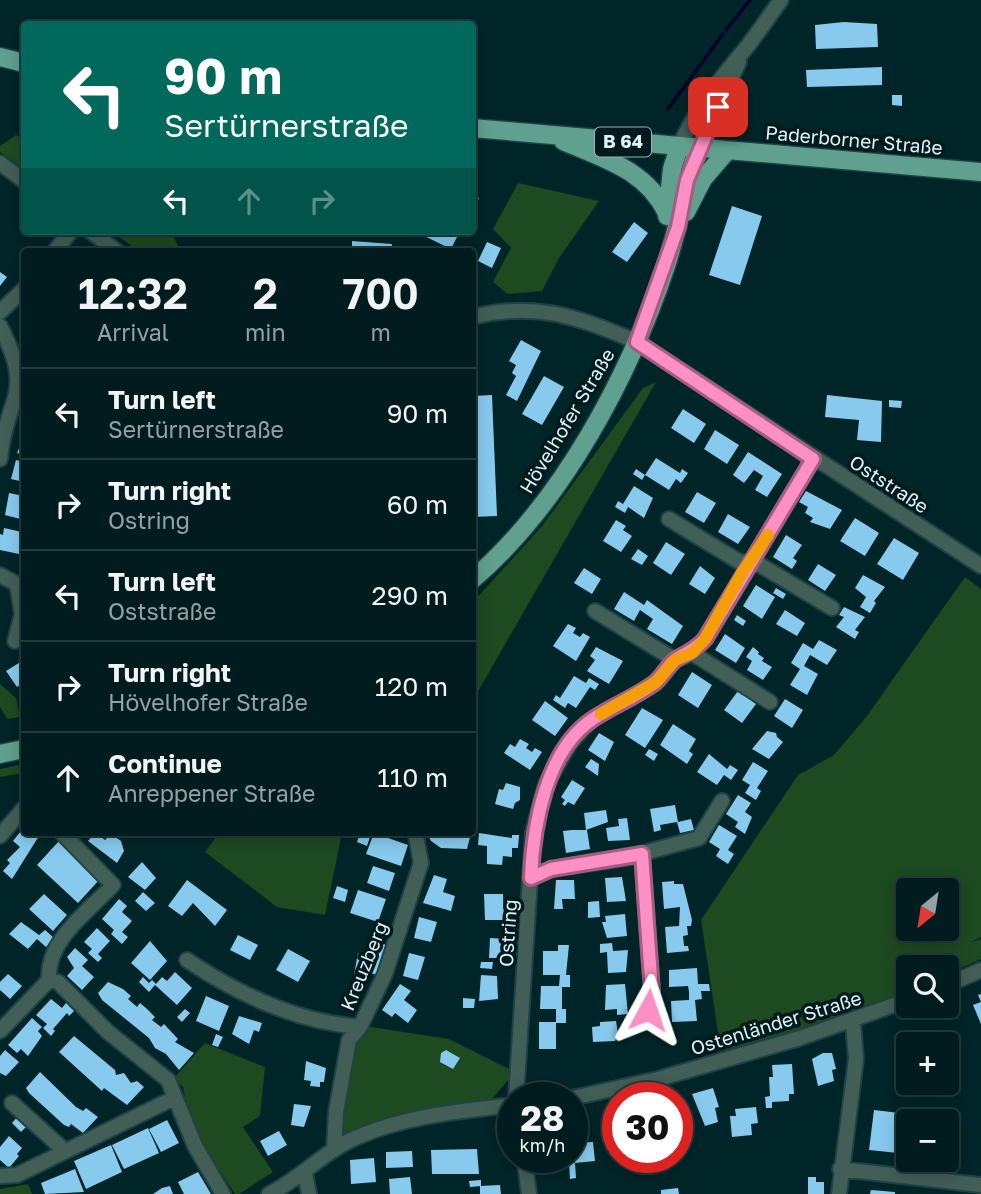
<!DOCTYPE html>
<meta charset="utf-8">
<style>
:root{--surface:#001c1e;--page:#0a2527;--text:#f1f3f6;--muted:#95a1a4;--line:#223a3c}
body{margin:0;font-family:"Golos Text",sans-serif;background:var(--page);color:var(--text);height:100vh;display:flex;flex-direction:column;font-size:26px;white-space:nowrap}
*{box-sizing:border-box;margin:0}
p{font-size:23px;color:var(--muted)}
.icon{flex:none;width:38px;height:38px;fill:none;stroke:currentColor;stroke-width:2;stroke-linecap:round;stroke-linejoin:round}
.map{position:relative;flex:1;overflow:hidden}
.details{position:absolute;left:21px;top:248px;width:455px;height:588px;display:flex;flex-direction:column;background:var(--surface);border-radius:7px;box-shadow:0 4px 18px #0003,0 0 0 2px var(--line)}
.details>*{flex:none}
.top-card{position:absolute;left:21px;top:21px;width:455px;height:214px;border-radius:7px;box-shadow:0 4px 18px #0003,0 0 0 2px var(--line);background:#00695c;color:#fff;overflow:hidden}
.needle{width:46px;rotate:210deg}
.buttons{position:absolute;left:896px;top:878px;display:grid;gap:14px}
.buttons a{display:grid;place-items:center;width:63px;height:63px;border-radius:7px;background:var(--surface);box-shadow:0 4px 18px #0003,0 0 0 2px var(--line);font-size:35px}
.speed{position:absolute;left:497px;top:1082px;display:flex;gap:14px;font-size:35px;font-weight:700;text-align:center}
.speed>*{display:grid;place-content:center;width:91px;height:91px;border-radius:50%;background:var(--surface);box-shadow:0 4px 18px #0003,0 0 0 2px var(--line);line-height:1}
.speed small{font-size:18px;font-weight:400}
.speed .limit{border:10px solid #d22;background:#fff;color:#111}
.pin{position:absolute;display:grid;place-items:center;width:60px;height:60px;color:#fff;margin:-30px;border-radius:14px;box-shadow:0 4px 10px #0006}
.me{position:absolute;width:77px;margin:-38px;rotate:5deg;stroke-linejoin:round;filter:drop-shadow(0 0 5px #0008)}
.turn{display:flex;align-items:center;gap:24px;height:147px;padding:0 28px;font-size:32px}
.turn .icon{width:91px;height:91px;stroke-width:2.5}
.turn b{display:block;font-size:49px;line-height:60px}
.lanes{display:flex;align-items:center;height:66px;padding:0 28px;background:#0003;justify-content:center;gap:35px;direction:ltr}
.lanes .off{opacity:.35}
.eta{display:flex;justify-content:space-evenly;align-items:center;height:119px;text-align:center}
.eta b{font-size:42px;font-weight:600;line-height:49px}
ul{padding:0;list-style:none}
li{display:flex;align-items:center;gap:21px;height:91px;padding:0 28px;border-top:2px solid var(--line)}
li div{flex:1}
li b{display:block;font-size:26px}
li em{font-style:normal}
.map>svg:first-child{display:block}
.green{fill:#1e4a20;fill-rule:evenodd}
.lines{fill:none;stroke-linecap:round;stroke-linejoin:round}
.stream{stroke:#000129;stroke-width:3.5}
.building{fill:#87caee}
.minor-casing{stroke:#1f4245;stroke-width:18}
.major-casing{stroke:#1f4245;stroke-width:21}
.minor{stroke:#425f57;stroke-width:14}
.major{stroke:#60a08e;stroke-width:18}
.route-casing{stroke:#a45d7f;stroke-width:18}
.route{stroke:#fc8fc3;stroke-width:12}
.slow{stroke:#f59e0b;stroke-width:12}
.labels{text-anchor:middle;stroke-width:7;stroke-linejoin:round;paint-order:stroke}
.shield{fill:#011a1d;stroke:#9cb2b4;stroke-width:2}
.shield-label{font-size:18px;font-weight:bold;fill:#dff3f5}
.street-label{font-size:19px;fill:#dff3f5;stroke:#011a1d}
</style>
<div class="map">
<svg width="981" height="1194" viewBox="0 0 981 1194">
<rect width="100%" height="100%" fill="#002528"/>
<!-- green -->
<path class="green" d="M16,135L24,140V169L0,152V146Z
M518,183L599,201L559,258L542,291L508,294L493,282L511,248L493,229Z
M111,231H171L181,252H140Z
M656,382L473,700V602L542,526L643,388Z
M965,577L981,589V937L971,942L981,939V959L947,974V968H908V991L861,1012L719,1054L718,1032L701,920L798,775L834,755L867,716ZM908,891H947V929H908Z
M0,684L16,698L20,717L7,719L0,707Z
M24,764V773L0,777V769Z
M219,833H342L325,915L277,907L205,852Z
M365,1026L449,1039L515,1072L492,1099L408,1114L338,1138L348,1052Z
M205,1043L265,1067L260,1116L243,1127L273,1172L239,1194H235L190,1126L183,1087L174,1078Z
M28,1184L32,1194H0V1189Z"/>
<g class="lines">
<!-- stream -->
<path class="stream" d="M726,30L750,0
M668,109L723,34"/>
</g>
<!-- building -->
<path class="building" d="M844,22L877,24L878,47L816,49L815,25Z
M882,67V85L807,87L806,70Z
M892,95H902V106L892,105Z
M472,195L479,198L472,211Z
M732,206L762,216L740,285L709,275Z
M634,222L648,233L627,262L612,252Z
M414,231H460L451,249Z
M352,241L392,244L391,252H352Z
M487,242L501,248L492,268L478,261Z
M0,272L7,277L0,286Z
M521,340L541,351L517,401L506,395L516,376L512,373L516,365L509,361Z
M544,376L564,387L542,425L522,414Z
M492,395L497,516L472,517V396Z
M827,395L882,401L881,442L857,440L859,420L825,417Z
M889,400L902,401L901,408L889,407Z
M683,409L706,424L694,443L671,428Z
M715,430L739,445L727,464L704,449Z
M23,439H24V455L17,453Z
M748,452L782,474L767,497L755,490L763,476L754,470L744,483L733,475Z
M656,458L680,473L682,469L688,473L681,483L676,479L669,490L645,475Z
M16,460L24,462V482L11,479Z
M636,469L645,475L642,480L633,474Z
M634,486L653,498L644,518L628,507L625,513L615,507L618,501L623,504Z
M806,491L842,510L830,529L810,522L813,518L805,513L808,507L799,502Z
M697,492L716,503L704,523L685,512Z
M9,493L24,496V512L20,519L5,515Z
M728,514L750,527L738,544L718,532Z
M855,518L879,533L865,556L840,541Z
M616,520L626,526L623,530L632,536L621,552L603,541Z
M4,528L22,532L19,554L0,550V534L3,535Z
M786,535L802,545L793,558L797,561L792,569L773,557Z
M894,538L919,553L903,580L877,564Z
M666,542L685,554L671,575L653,563Z
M638,549L648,556L642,565L631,559Z
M818,564L836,575L825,591L808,580Z
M700,566L715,578L705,594L689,584Z
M584,568L601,579L592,594L574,583Z
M863,575L885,587L874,601L876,603L870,613L860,607L866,597L855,588Z
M756,585L775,597L762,619L743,606Z
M776,588L786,594L783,599L773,593Z
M624,592L644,605L647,600L683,626L672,644L647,629L653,619L640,610L634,621L614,609Z
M844,607L865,617L855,630L859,632L855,639L836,627L844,617L839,615Z
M785,610L805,623L797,636L776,624Z
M737,615L746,621L743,626L734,620Z
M568,624L576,628L573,633L580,637L583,633L590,637L576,661L553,646Z
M725,634L745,648L736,663L715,650Z
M819,640L837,650L827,665L810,655L804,666L818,674L807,695L790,685L800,669L791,663L803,643L813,649Z
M596,647L623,661L609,684L587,671L595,660L590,656Z
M753,647L759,652L758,654L764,658L762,661L772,667L763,680L747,670L752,661L746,657Z
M22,661L24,682L17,687L6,671Z
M692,672L712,685L698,708L678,695Z
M574,676L586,683L589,678L599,684L595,690L590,687L576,708L568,703L565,708L553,700L556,695L560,698Z
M738,691L756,704L742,723L724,710Z
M785,699L803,710L792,728L774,716Z
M545,701L568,718L555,736L532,720Z
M642,708L663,720L645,748L625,735Z
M673,724L696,739L689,751L693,754L687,764L660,745Z
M767,731L776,733L777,737L783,742L769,759L752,749Z
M599,733L614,742L605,761L588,750Z
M520,739L529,744L526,748L532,752L535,748L542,752L530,770L504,753L510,744L515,747Z
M649,749L658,754L654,761L645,755Z
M709,754L727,769L730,765L738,770L731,780L724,775L717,785L697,772Z
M591,759L599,764L598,776L585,767Z
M753,762L768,771L757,788L761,791L756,800L745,793L750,785L742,780Z
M572,780L585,788L574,805L568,802L565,806L562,804L565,800L561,797Z
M506,783L520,787V800L515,803L513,809L495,804L499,789L503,790Z
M738,795L751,803L745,812L752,817L745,834L735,827L738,822L726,814Z
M675,805L678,822L691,819L694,830L680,833L677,822L660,825L661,830L654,832L650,809Z
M606,810L608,822L586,830L584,813Z
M627,818L630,840L608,841L606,828L619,826L618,819Z
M719,825L737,836L728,850L734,854L728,864L716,856L720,849L709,842Z
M24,827V833L39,836L12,879L3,871L10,863L7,860L20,847L13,841Z
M572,830H587L590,849L566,853L563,831Z
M95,833L105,840L111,834L121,841L124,851L117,863L88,841Z
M360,833L370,837L367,846L357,842Z
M374,833L408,845L401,866L366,854Z
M427,833H471L467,849L441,848L431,841Z
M479,833L512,838V835H519L518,848H512V857L503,856L502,865L487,864V846L478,845Z
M59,841L100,879L78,903L37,865Z
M142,862L156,878L145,890L128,877Z
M373,866L395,873L389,891L367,883Z
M434,875L447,879L443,892L455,896L451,911L423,903Z
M622,877L626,901L607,902L605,878Z
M187,880L227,910L215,926L193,903L182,916L168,906Z
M556,880H574L575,899H562L563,909H554Z
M674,881V884H683L692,920L691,926H687L688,935L683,936L684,946H688L689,951L667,953L665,927L679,926L680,907L664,909L662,882Z
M337,886L348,890L345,902L333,898Z
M358,890L386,899L378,922L350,913Z
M143,892L155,903L146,911L135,901Z
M44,894L67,915L53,931L29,909Z
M484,894H503L504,920H485Z
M119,899L127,906L122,912L132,921L122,932L128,937L122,944L111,934L114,930L102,919Z
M599,901L600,917L588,918V902Z
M625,914L627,936L607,938L602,922H606L605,916Z
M419,917L437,922L431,942L414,938Z
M21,922L39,935L45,930L54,938L46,947L37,939L28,949L9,934Z
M97,928L110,941L98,954L102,958L98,962L88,953L92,949L84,942Z
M238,935L258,945L250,960L230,950Z
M490,938L507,939V958H489Z
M150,941L167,961L150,980L131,963Z
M379,943L387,945L379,975L363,972V988L352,986L358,953L376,957Z
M612,943L613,951L628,950L626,972L608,973L607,952L600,953V944Z
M558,945H569L566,975H570V987H562V1009H566V1023H556V1049H539V1022H556V1009H540L541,986H559L560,975H543V951H558Z
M75,948L88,960L82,966L94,977L82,990L67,976L74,968L67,957Z
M288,949L310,961L298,982L276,970Z
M409,953L425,957L418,980L403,976Z
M481,962H493L492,969L480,968Z
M697,968L698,984H709L710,991H701L702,999L695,1000L697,1021L672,1022L671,1001L689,1000V992L688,986L669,987V970Z
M175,972L192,988L177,1005L155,985L149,992L139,982L143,977L149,983L152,980L156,984L162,977L167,981Z
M8,974L22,986L10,999L0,990V982Z
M481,975L497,976L498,999L479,1001Z
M108,982L123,989L131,996L128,999L137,1007L140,1003L147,1009L155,1017L152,1020L161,1027L164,1024L178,1039L175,1042L194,1053L179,1070L166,1054L155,1048L149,1038L102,1000L98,993Z
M400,984L411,991L404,1000L417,1010L408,1023L395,1013L392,1017L382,1010Z
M625,984L628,1014L617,1015V1009L605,1010L606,985Z
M981,994V1024L973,1005L981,1002L978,995Z
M206,996L229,1006L219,1031L196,1021Z
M463,998L475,999L474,1008H463Z
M51,999L62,1008L66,1003L74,1011L69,1016L67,1013L53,1029L55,1031L51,1036L43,1028L47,1024L36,1015Z
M185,1009L190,1013L182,1022L177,1017Z
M239,1016L262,1023L259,1032L254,1030L249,1044L232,1034Z
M32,1018L42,1027L38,1031L42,1036L28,1056L21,1049L17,1053L8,1045Z
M616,1021L618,1033L615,1041L593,1042L592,1027L600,1026V1022Z
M653,1023H664L665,1034H654Z
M216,1034L223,1037L218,1047L212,1045Z
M74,1036L115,1070L116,1075L124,1073L131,1083L137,1081L144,1087L127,1105L104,1088L102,1091L59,1052Z
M903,1044L908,1045V1074L894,1072L895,1045Z
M5,1050L19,1062L6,1076L0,1073V1056Z
M446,1050L460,1058L453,1069L440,1062L441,1053Z
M947,1051H953L952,1065H947Z
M823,1053H832L836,1069L832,1070L834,1081L818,1086L812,1059Z
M306,1061L326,1068L324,1082H320V1087L310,1086L311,1081L304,1080Z
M792,1064L794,1094H789V1101L772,1102V1108H766L765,1097L770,1096L769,1077H773L772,1065Z
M40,1072L76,1107L83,1111L86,1108L98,1117L83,1133L71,1124L69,1127L64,1125L29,1093L26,1088Z
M713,1088L719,1107L715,1108L718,1122L705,1126L692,1094Z
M294,1104L311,1106L304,1127L291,1125Z
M756,1107L758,1123L751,1124L752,1135L732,1137L730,1116H736L735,1109Z
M874,1110L925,1116L924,1122H908L904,1139L908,1140V1154L869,1150Z
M615,1114H618V1147H615L612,1118H615Z
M19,1115L29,1124L21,1132L12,1123Z
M167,1120L179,1143L161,1152L149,1129Z
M148,1128L159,1153L124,1169L112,1145Z
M279,1131L287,1145L268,1156L260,1141Z
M9,1136L22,1148L17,1154L19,1156L9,1168L0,1160V1147Z
M593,1142L595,1161L575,1163L576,1178L570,1179L569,1163H575L573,1143Z
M111,1145L122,1172L86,1189L74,1161Z
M477,1149L479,1174H432L431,1150Z
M412,1151L413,1167L386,1168V1152Z
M374,1158L376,1182L351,1184L350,1160Z
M75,1169L84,1192L45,1194L41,1183Z
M198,1172L211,1194H184L178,1182Z
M410,1177L412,1194H390L389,1179Z
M808,1177H816V1182H824V1194H808Z
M481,1180V1186L470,1187L469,1181Z
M500,1185L501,1194H480V1186Z
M170,1186L173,1194H153L162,1188Z
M678,1188L679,1194H661V1190Z
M871,1190L895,1192V1194H870Z"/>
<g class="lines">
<!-- minor casing -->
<g class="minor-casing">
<path id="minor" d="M679,147C696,109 719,80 746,48C758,33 769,16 781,0
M698,149L739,62
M0,163L24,181
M90,231L118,252
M54,252L71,231
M0,312L24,289
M472,317C535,301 580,317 637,342L981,566
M0,326C36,395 6,395 0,459
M669,519L738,561L760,565L832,608
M0,575L17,584L22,614L15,641
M595,611L675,660
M692,653L770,702
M0,836L24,808
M642,854L652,992L648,1010
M531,878L551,869L625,858L699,838L722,801
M187,960C239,995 296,1022 360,1027
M49,980L58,982L108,1032L168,1080L195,1146L223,1194
M947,985L981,970
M0,1031L49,980C46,940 88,912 113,885L62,833
M516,1097L533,832L546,784L570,743L591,720L656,683L675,660L692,653L705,639L813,459
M572,1098L658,1079L800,1038L908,1000
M12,1103L65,1151
M334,1150L336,1112L349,1040L360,1027L385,974L421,863L416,836
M524,1157L529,1194
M840,1169L981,1185
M305,1173L309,1194
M0,1176L17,1175L174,1098
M269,1194C300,1179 323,1152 355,1138C404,1116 460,1111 513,1105
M839,1194L856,1059L853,1022"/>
</g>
<!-- major casing -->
<g class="major-casing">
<path id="major" d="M0,57L24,63
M472,128L981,172
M563,141C605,159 646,170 667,213
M686,212L703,179L727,151
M667,216L672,169L679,147
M472,580C562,503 629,377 666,266C679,227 684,187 698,149
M0,754L24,749"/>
</g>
<!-- minor -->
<use href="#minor" class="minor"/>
<!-- major -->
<use href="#major" class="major"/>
</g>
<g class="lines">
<!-- route casing -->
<g class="route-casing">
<path id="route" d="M648,1010L652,992L642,854L551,869L531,878C533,826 546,750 593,719C612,706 634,698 653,684C662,678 667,666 675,660C687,652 694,651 705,639L813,459L637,342L678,227L687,180L718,107"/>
</g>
<!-- route -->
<use href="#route" class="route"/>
<!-- slow -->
<path class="slow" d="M601,714L656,682L675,660L692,653L705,639L742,573L768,535"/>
</g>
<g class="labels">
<!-- shield labels -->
<rect class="shield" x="595" y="127.5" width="56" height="29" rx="5"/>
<g class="shield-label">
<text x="623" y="148">B 64</text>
</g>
<!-- street labels -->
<g class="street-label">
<text transform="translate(854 140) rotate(5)" y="7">Paderborner Straße</text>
<text transform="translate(567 421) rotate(-59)" y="7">Hövelhofer Straße</text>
<text transform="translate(889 484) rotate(33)" y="7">Oststraße</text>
<text transform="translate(508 933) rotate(-86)" y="7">Ostring</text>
<text transform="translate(364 966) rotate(-68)" y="7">Kreuzberg</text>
<text transform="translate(776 1023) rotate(-17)" y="7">Ostenländer Straße</text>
</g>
</g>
</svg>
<div class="buttons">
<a><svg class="needle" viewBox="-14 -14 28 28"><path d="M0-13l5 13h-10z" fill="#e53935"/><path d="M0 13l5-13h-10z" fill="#95a1a4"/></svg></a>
<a><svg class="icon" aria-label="search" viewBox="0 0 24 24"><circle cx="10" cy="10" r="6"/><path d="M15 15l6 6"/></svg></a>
<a>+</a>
<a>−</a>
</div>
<div class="speed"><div>28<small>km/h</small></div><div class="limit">30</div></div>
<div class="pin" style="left:718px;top:107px;background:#d93025"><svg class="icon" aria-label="arrive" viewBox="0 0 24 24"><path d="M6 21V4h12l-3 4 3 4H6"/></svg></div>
<svg class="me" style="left:648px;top:1010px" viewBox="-20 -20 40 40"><path d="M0-17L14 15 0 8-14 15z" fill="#fc8fc3" stroke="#fff" stroke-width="4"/></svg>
<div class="top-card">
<div class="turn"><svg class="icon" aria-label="left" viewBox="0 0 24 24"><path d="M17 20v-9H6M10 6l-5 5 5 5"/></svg><div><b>90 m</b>Sertürnerstraße</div></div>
<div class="lanes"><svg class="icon" aria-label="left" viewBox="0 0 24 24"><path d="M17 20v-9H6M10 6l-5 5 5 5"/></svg><svg class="icon off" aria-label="ahead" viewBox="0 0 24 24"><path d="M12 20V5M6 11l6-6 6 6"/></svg><svg class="icon off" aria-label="right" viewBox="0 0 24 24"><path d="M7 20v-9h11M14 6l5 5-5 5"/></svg></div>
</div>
<section class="details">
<div class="eta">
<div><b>12:32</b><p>Arrival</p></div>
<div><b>2</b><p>min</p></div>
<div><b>700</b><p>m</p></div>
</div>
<ul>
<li><svg class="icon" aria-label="left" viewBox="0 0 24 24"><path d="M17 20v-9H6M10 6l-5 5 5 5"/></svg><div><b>Turn left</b><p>Sertürnerstraße</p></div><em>90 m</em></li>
<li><svg class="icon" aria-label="right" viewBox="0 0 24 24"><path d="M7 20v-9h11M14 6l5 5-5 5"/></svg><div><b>Turn right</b><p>Ostring</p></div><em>60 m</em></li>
<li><svg class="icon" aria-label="left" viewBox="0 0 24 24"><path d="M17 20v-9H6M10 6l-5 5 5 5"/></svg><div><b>Turn left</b><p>Oststraße</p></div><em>290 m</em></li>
<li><svg class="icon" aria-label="right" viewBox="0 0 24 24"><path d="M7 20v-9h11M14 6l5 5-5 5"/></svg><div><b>Turn right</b><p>Hövelhofer Straße</p></div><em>120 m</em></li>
<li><svg class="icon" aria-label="ahead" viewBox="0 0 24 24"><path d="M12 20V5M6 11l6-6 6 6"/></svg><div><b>Continue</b><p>Anreppener Straße</p></div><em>110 m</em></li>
</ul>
</section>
</div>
